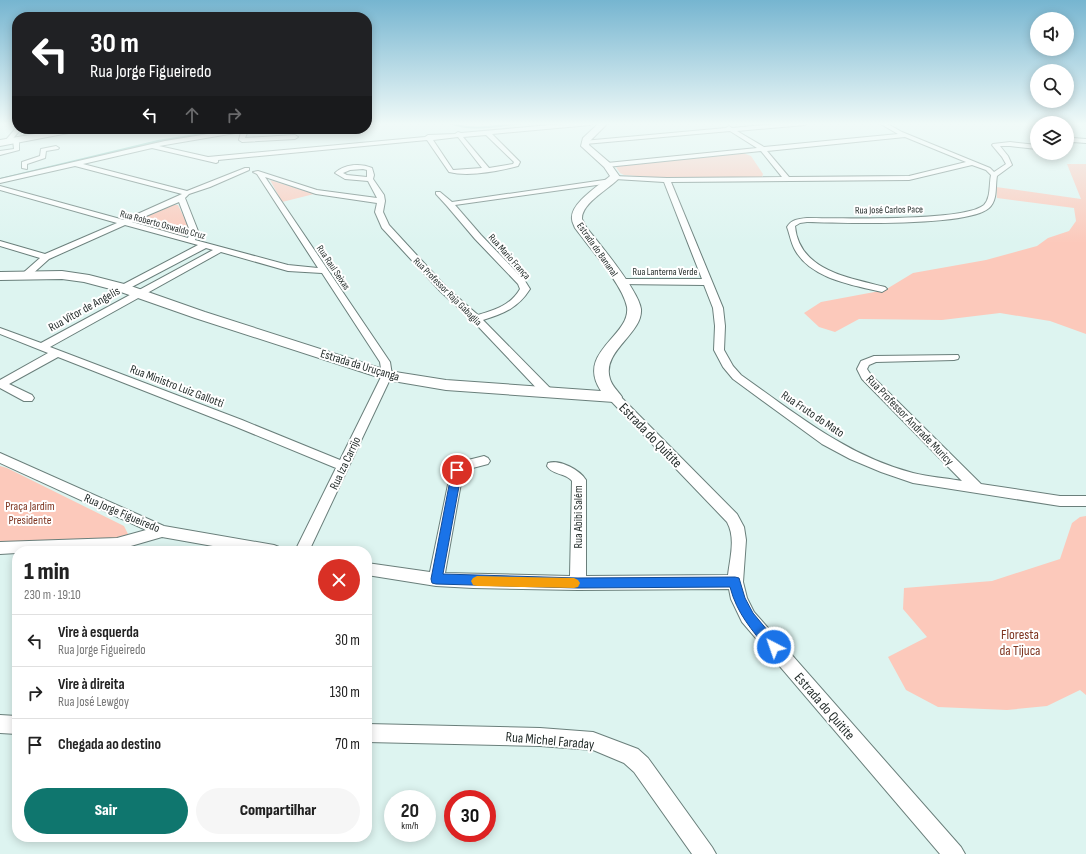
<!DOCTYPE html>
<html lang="pt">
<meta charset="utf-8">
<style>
:root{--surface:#fff;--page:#f6f6f6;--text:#222;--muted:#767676;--line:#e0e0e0;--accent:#0f766e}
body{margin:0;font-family:"Sofia Sans Condensed",sans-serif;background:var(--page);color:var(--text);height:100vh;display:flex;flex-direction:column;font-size:15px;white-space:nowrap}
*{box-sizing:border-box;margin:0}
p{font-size:13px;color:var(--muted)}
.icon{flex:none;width:22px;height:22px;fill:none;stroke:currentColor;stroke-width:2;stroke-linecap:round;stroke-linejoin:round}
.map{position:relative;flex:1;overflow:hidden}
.drawer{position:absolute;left:12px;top:546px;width:360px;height:296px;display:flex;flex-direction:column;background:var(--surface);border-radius:16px;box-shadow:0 2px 10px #0003}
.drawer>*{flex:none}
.hud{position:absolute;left:12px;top:12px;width:360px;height:122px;border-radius:16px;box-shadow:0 2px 10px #0003;background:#202124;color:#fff;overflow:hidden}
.fabs{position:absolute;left:1030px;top:12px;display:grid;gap:8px}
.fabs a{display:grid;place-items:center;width:44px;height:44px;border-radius:50%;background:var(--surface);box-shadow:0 2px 10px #0003;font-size:20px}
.speed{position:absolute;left:384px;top:790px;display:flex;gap:8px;font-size:20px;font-weight:700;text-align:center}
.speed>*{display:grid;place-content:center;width:52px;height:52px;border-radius:50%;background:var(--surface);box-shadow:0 2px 10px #0003;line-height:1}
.speed small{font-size:10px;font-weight:400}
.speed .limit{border:6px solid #d22;background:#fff;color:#111}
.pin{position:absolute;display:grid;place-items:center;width:34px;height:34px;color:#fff;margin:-17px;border:2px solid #fff;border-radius:50%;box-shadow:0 1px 4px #0007}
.me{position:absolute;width:44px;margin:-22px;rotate:319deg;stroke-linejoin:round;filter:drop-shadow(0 0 3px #0008)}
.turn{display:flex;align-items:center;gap:14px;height:84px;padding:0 12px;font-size:18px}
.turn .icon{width:52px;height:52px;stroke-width:2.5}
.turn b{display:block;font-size:28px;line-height:34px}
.lanes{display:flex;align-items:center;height:38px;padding:0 12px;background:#0003;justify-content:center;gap:20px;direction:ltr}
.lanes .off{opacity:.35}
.round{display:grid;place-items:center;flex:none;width:42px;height:42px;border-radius:21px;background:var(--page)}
.head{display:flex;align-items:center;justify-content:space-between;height:68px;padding:0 12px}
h1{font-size:24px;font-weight:800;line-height:30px}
.primary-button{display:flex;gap:8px;margin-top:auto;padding:8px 12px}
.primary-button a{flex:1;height:46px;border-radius:24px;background:var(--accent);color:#fff;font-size:16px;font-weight:800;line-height:46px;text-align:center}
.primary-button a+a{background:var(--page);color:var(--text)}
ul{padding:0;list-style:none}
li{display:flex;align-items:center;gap:12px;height:52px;padding:0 12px;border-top:1px solid var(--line)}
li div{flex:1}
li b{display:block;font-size:15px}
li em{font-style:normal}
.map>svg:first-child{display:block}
.green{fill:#fcc9bb}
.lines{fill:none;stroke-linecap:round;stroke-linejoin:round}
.stream{stroke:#6cb7ab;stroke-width:2}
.street-casing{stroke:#6a7f7b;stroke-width:2}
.secondary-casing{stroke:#6a7f7b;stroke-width:2}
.street{fill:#fff;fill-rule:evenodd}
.secondary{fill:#fff;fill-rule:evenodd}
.route{fill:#1a73e8;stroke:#114b97}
.slow{fill:#f59e0b}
.labels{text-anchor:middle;stroke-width:4;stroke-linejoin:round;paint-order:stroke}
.far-street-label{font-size:10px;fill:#1f2826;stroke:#fff}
.street-label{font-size:12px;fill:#1f2826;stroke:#fff}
.park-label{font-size:12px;fill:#7e3520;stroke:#fff}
.near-street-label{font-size:14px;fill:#1f2826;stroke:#fff}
.near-park-label{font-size:14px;fill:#7e3520;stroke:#fff}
</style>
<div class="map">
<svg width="1086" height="854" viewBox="0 0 1086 854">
<rect width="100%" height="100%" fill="#ddf4f0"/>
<!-- green -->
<path class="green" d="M743,153L751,156L763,174L762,177L672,179L624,175L620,173L616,167L620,165Z
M1067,164H1086V334L1050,321L1000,313L942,320L859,319L835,332L819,327L804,313L821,302L885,290L913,273L986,260L1037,246L1048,238L1069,231L1076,221L1074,208L997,198L996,187L1081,199Z
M270,180L314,194L282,202Z
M174,205H178L191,232L187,236H180L132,223Z
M0,466L7,468L124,526L128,534L115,541L0,545Z
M1086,516V695L1080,690L1047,706L1007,710L938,707L906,690L888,657L927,637L903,609L904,588L992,581L1060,559L1072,523L1080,517Z"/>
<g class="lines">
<!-- stream -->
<path class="stream" d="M450,123C472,132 501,125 524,123
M0,179L158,141L233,129"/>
<!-- street casing -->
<g class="street-casing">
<path id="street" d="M573,123H593L590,125L492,134L520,162L518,166C499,171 468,177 449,172L427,140L218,160V162L216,163L152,148L83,164L187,191L245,168H249V170L210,187L189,194L185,198L198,231L195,240L288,265L318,268L257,174L253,172L258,171L317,190L377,198L368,181L345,179L335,173C344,164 361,163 372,168L374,175L373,179L384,195L385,201L383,212L389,225L447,288L478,315C495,310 511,305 520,289L518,284L475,239L447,206L436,194V192H440L452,202L611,179L614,181L611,183L455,205L481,235L525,281L530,289C518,308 503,314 483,320L551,389L553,392L551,395H543L473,321L441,292L382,228L375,212L377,203L316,194L265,177L390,362L392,375L309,551H295L336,468L234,426L58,357L9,384L32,395L34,398L32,401H24L0,388V380L48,353L0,334V328L41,343L213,250L206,248L126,290H120L118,288L120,286L198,245L125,225L49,259L29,277H23L22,275L23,273L40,258L0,246V241L45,254L117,223L0,190V186L124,220L182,194L75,166L0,183V179L165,141L239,129H279L276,131L247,133L245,138L295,135L298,137L295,139L242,142L239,140L241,132L159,146L208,157L425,137L428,135L455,134L458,132L461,133ZM486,135L514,162L513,164L489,168L463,137ZM458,137L482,168L453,170L433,140ZM363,169L367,170V177L347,175L343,173L350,170ZM179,202L190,231L188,238L132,222ZM221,252L288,271L322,273L380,362L382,375L340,460L242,420L50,347Z
M786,123H808L805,125L737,131L764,147L898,134L879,123H886L902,132L990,168L994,172L1006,164L1002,157L992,145L993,144L1010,142L1037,145V149L1010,146H1000L1008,156L1012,165L997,176C995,186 998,200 989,208C968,227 840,223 807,222L800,223L795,226C799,271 850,278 885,287L887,289L882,292C853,285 811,279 795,250C791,243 790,235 787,227C792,219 798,219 807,218C838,218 964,222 984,205C991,198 989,184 991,175L986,170L972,165L909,180L671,182L723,308L725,326L724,350L733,366L741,375C795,413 847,456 913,473C929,477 946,478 962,481L862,379L857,369L861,361L874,356L958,355L959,357L958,359L954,360L876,362L869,365L867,369L871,375L981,484L1060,496H1086V506H1060L913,483L881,472L850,459L822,444L733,379L723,367L714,350L715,326L713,308L704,285L618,284L617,282L621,279H702L664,182L615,179L613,178V176L667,178L782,177L761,151L607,167L604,165L607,163L757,148L730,131L585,144L582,142L583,141L726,128L729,126L732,128ZM905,137L966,162L909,176L789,177L767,151Z
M16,128L21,129L9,143H5V141Z
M171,129H182L179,131Z
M321,129H327L323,132L321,131Z
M16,138L19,140V150L0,155V151L14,149L13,140Z
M1073,138L1086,139V143L1073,142L1067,144V140Z
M56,146L59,148L58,149L46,151L45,158L27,164V169L22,168V162L40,156L41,149Z
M614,393L618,394L737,514L744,527L746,540L743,582L747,598L754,612L961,847L965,854H940L742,622L731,599L729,589L578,590L473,588L436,586L367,575V563L430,572L451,470L456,463L484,456L488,458L490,461L488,464L465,470L463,472L445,573L570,576L572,481C566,473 552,475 547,466L548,463C560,459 580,470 586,480V576L728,575C730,558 736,538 727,522L610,400L608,397L610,394Z
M0,453L164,526L274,545L279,547L281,551H241L162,537L117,550L17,551V553L0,554V542L117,538L146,530L0,463Z
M0,715L17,716V734L0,733Z
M367,724L540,728L593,732L638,749L648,758L712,847L716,854H692L634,772L624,763L593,750L540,746L367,742Z"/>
</g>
<!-- secondary casing -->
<g class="secondary-casing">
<path id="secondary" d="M599,123H608L590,141L589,145L610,163L620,177C611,188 581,203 582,219C583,221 585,225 586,227C599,243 639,291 641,309C643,334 601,351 610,379C612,386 618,391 622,397L620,401L614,402L446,390L387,380L195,318L118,291L84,282L62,279L0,280V272L62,271L89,275L128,285L205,312L389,371L446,380L601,391C575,352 631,336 627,307C623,285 589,247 575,228C574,225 572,222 572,219C570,203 600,185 610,176L604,167L581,146L583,138Z
M65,129H83L79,131L0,146V140Z"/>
</g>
<!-- street -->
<use href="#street" class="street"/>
<!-- secondary -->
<use href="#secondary" class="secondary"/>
</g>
<!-- sky -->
<linearGradient id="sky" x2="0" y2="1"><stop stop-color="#76b5d0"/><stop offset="0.51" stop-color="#f0faf8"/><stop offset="1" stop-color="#f0faf8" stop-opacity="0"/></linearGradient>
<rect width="1086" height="243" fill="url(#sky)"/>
<!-- route -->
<path class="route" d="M457,467L461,468L462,470L443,574L578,578L735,577L739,578L745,598L753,613L778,643L780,647L778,651L774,653L769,651C752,630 737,614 730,587L578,588L436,584L432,583L431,579L452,470L454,468Z"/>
<!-- slow -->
<path class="slow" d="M477,576L574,578L578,580L580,583L578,587L574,588L477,586L473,585L471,581L473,578Z"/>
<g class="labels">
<!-- far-street labels -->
<g class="far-street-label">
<text transform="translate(889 209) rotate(-1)" y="4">Rua José Carlos Pace</text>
<text transform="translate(163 224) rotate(15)" y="4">Rua Roberto Oswaldo Cruz</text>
<text transform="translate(598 249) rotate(55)" y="4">Estrada do Bananal</text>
<text transform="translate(510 256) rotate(48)" y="4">Rua Mario França</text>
<text transform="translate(334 267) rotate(56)" y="4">Rua Raul Seixas</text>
<text x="665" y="275">Rua Lanterna Verde</text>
<text transform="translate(448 291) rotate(45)" y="4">Rua Professor Raja Gabaglia</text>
</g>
<!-- street labels -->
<g class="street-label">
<text transform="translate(84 309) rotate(-29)" y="4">Rua Vitor de Angelis</text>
<text transform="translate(360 365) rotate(17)" y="4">Estrada da Uruçanga</text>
<text transform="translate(177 386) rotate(21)" y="4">Rua Ministro Luiz Gallotti</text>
<text transform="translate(813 414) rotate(34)" y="4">Rua Fruto do Mato</text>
<text transform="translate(910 420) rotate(46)" y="4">Rua Professor Andrade Muricy</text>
<text transform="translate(345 463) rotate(-65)" y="4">Rua Iza Carrijo</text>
<text transform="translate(122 513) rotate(23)" y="4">Rua Jorge Figueiredo</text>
<text transform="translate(578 517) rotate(-90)" y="4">Rua Abibi Salém</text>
</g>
<!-- park labels -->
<g class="park-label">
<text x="30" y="510">Praça Jardim<tspan x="30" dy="14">Presidente</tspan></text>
</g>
<!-- near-street labels -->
<g class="near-street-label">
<text transform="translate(651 435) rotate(46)" y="5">Estrada do Quitite</text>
<text transform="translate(825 706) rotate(49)" y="5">Estrada do Quitite</text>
<text transform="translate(550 740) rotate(5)" y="5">Rua Michel Faraday</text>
</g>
<!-- near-park labels -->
<g class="near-park-label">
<text x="1020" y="639">Floresta<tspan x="1020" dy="16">da Tijuca</tspan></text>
</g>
</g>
</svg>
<div class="fabs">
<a><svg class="icon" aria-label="sound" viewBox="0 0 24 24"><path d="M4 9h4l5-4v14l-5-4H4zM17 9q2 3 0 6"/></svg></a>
<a><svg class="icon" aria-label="search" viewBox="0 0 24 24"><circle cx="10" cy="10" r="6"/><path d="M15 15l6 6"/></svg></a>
<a><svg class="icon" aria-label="layers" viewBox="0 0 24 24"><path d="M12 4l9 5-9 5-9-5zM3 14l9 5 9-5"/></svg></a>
</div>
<div class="speed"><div>20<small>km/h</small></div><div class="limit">30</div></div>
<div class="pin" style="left:457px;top:470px;background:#d93025"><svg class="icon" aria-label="arrive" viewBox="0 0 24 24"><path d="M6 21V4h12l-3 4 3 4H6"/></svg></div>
<svg class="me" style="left:774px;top:647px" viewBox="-20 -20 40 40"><circle r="17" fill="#1a73e8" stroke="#fff" stroke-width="3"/><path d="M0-11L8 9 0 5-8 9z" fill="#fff"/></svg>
<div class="hud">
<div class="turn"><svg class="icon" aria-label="left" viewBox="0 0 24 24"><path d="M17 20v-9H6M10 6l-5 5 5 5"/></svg><div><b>30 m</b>Rua Jorge Figueiredo</div></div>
<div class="lanes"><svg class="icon" aria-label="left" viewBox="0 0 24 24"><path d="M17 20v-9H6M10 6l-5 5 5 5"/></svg><svg class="icon off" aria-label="ahead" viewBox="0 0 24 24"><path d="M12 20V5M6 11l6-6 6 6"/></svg><svg class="icon off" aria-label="right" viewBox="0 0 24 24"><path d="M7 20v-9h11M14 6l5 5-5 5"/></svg></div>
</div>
<section class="drawer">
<div class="head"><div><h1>1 min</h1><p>230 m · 19:10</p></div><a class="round" style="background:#d93025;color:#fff"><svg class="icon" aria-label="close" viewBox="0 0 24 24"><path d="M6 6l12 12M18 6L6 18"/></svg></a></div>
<ul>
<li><svg class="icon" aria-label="left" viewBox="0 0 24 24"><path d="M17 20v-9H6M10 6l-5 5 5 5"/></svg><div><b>Vire à esquerda</b><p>Rua Jorge Figueiredo</p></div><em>30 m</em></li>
<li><svg class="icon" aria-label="right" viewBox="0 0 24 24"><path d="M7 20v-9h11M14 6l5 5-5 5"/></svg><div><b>Vire à direita</b><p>Rua José Lewgoy</p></div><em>130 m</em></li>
<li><svg class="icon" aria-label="arrive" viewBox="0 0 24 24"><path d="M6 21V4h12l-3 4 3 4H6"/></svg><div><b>Chegada ao destino</b></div><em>70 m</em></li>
</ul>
<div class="primary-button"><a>Sair</a><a>Compartilhar</a></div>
</section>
</div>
